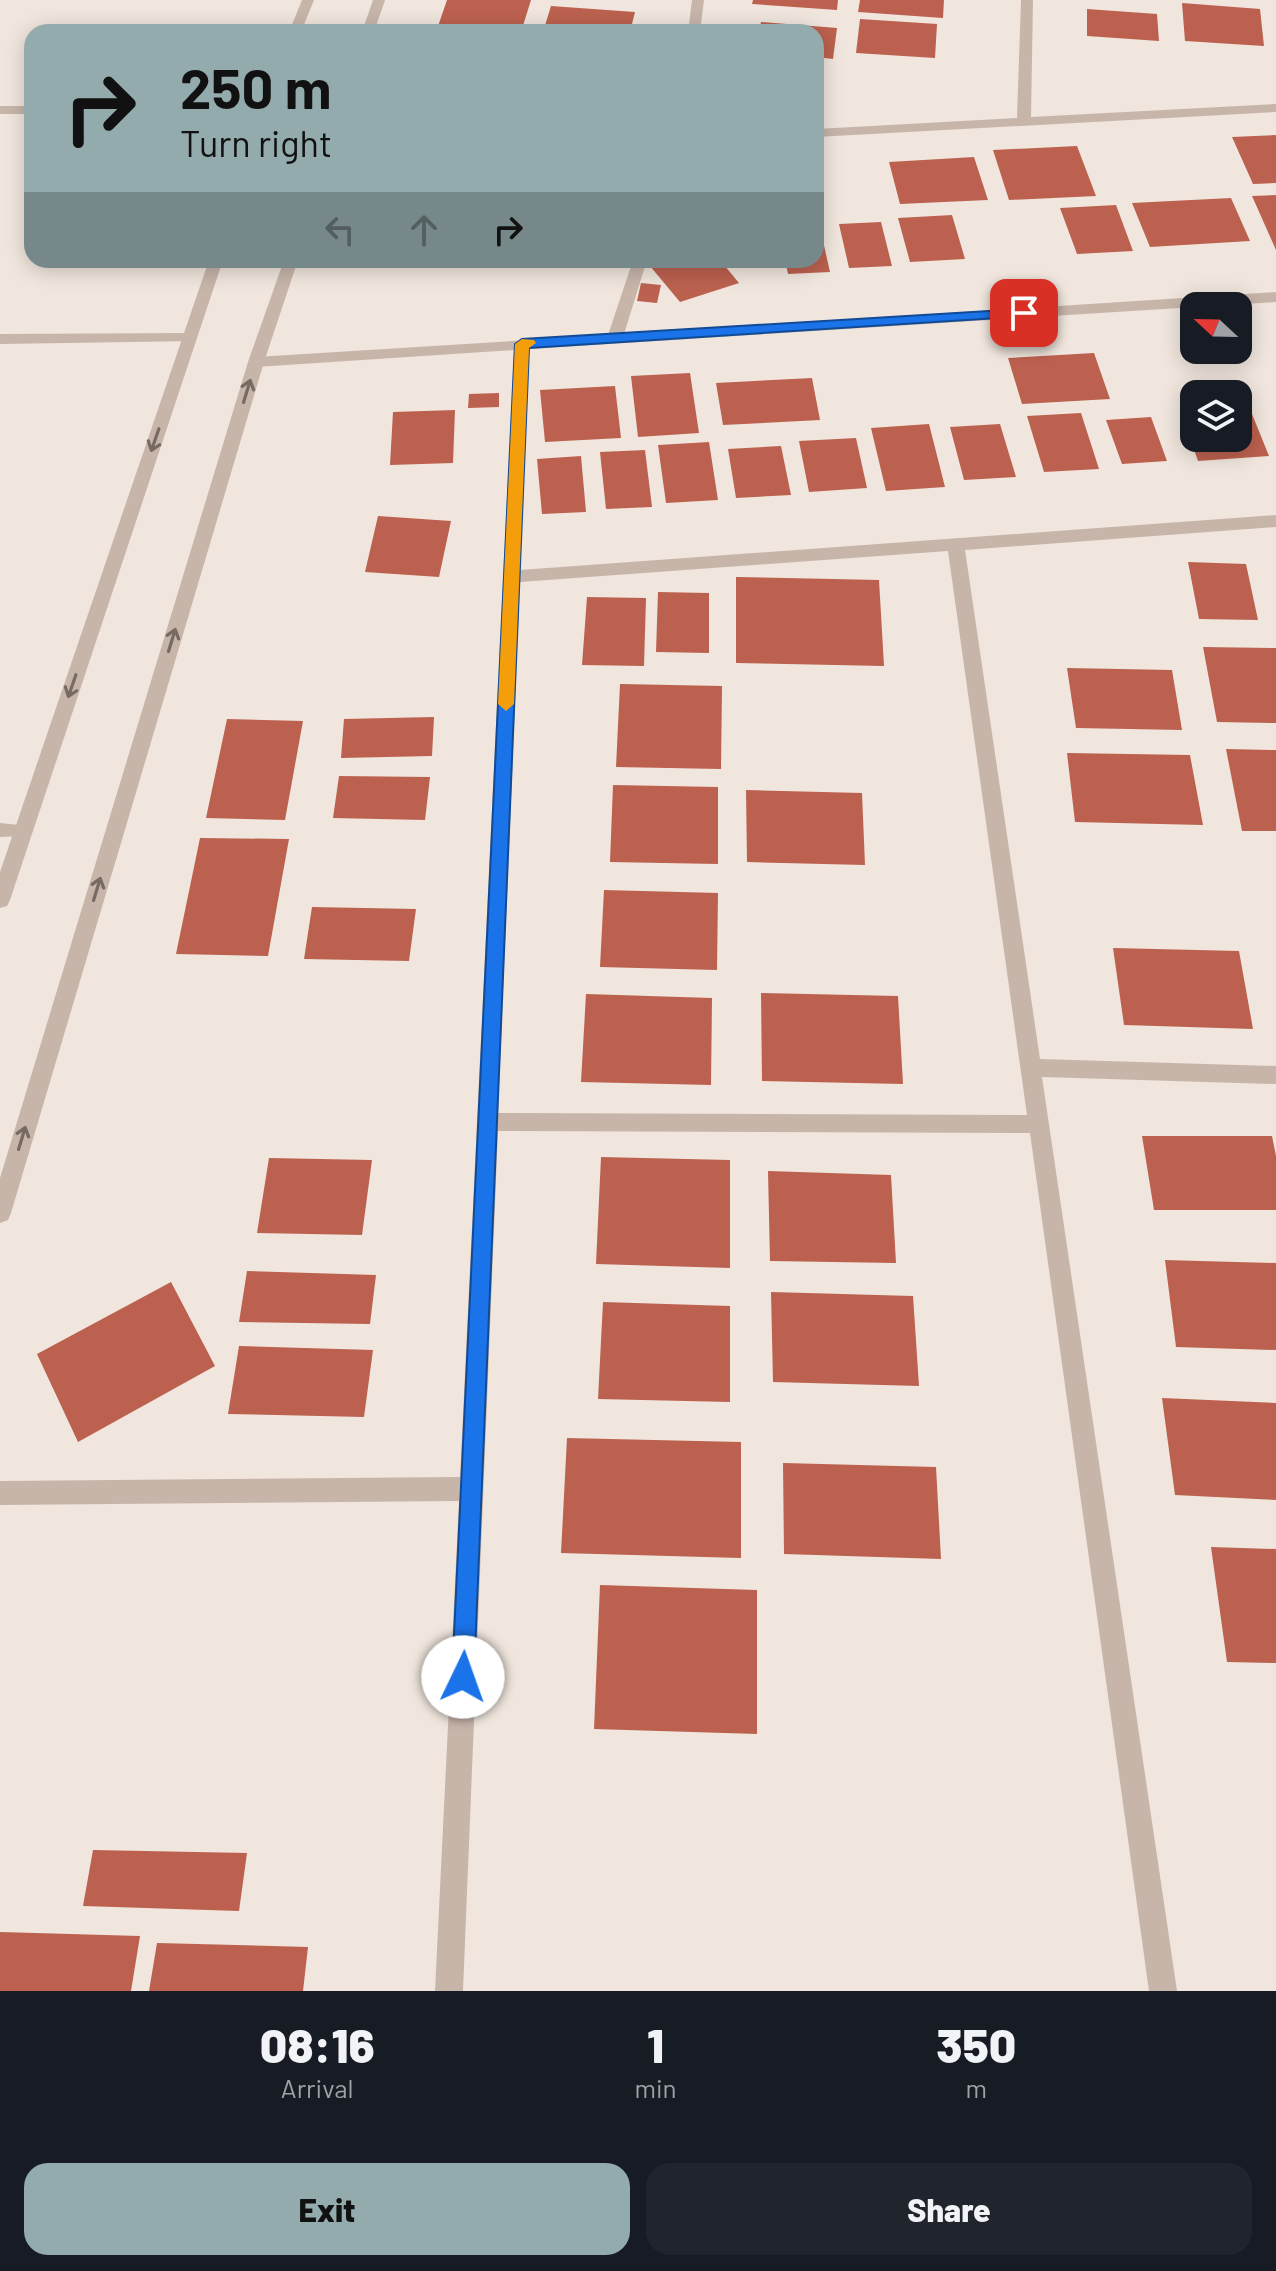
<!DOCTYPE html>
<style>
:root{--surface:#171b24;--page:#20242c;--text:#f1f3f6;--muted:#9ea1a6;--accent:#94abad}
body{margin:0;font-family:Barlow,sans-serif;background:var(--page);color:var(--text);height:100vh;display:flex;flex-direction:column;font-size:30px;white-space:nowrap}
*{box-sizing:border-box;margin:0}
p{font-size:26px;color:var(--muted)}
.icon{flex:none;width:44px;height:44px;fill:none;stroke:currentColor;stroke-width:2;stroke-linecap:round;stroke-linejoin:round}
.map{position:relative;height:1991px;overflow:hidden}
.sheet{display:flex;flex-direction:column;background:var(--surface);flex:1}
.sheet>*{flex:none}
.top-card{position:absolute;left:24px;top:24px;width:800px;height:244px;border-radius:24px;box-shadow:0 4px 20px #0003;background:#94abad;color:#111;overflow:hidden}
.needle{width:52px;rotate:292deg}
.fabs{position:absolute;left:1180px;top:292px;display:grid;gap:16px}
.fabs a{display:grid;place-items:center;width:72px;height:72px;border-radius:16px;background:var(--surface);box-shadow:0 4px 20px #0003;font-size:40px}
.pin{position:absolute;display:grid;place-items:center;width:68px;height:68px;color:#fff;margin:-34px;border-radius:16px;box-shadow:0 4px 12px #0006}
.me{position:absolute;width:88px;margin:-44px;rotate:3deg;stroke-linejoin:round;filter:drop-shadow(0 0 6px #0008)}
.turn{display:flex;align-items:center;gap:28px;height:168px;padding:0 24px;font-size:36px}
.turn .icon{width:104px;height:104px;stroke-width:2.5}
.turn b{display:block;font-size:56px;line-height:68px}
.lanes{display:flex;align-items:center;height:76px;padding:0 24px;background:#0003;justify-content:center;gap:40px;direction:ltr}
.lanes .off{opacity:.35}
.eta{display:flex;justify-content:space-evenly;align-items:center;height:136px;text-align:center}
.eta b{font-size:48px;font-weight:800;line-height:56px}
.button{display:flex;gap:16px;margin-top:auto;padding:16px 24px}
.button a{flex:1;height:92px;border-radius:24px;background:var(--accent);color:#111;font-size:32px;font-weight:800;line-height:92px;text-align:center}
.button a+a{background:var(--page);color:var(--text)}
.map>svg:first-child{display:block}
.building{fill:#bc614f}
.lines{fill:none;stroke-linecap:round;stroke-linejoin:round}
.minor{fill:#c7b5aa;fill-rule:evenodd}
.tertiary{fill:#c7b5aa;fill-rule:evenodd}
.oneway{stroke:#776a63}
.route{fill:#1a73e8;stroke:#114b97;stroke-width:2}
.slow{fill:#f59e0b}
</style>
<div class="map">
<svg width="1276" height="1991" viewBox="0 0 1276 1991">
<rect width="100%" height="100%" fill="#f0e6dd"/>
<!-- building -->
<path class="building" d="M447,0H531L521,32H436Z
M753,0H838L837,10L752,4Z
M860,0H944L943,18L858,12Z
M1182,3L1260,9L1264,46L1185,41Z
M551,6L635,12L630,32H543Z
M1087,9L1157,14L1159,41L1087,36Z
M860,19L937,24L935,58L856,53Z
M761,22L837,28L833,59L816,57V32H759Z
M1276,135V183L1253,184L1232,137Z
M1077,146L1096,196L1009,200L993,150Z
M974,157L988,200L900,204L889,162Z
M1276,195V250L1252,196Z
M1231,198L1250,241L1150,247L1132,203Z
M1116,205L1133,251L1077,254L1060,208Z
M952,215L965,259L910,262L898,218Z
M881,222L892,266L849,268L839,224Z
M816,223H819L830,272L788,274L785,260H816Z
M511,260H555L554,266Z
M645,260H720L739,283L680,302Z
M641,283L661,285L657,303L637,301Z
M1094,353L1110,399L1022,404L1008,358Z
M690,373L699,433L638,437L631,376Z
M812,378L820,420L723,425L716,383Z
M615,386L621,438L545,442L540,390Z
M499,393V407L468,408L469,394Z
M1250,409L1269,456L1198,461L1181,413L1194,412V438H1238V410Z
M455,410L453,463L390,465L393,412Z
M1081,413L1099,469L1044,472L1027,416Z
M1151,417L1167,461L1122,464L1106,420Z
M929,424L945,487L886,491L871,428Z
M1000,424L1016,477L964,480L950,427Z
M856,438L867,488L809,492L799,441Z
M709,442L718,500L666,503L658,445Z
M781,446L791,495L736,498L728,449Z
M645,450L652,507L606,509L600,452Z
M581,456L586,512L542,514L537,459Z
M378,516L451,521L439,577L365,572Z
M1188,562L1246,564L1258,620L1199,619Z
M736,577L879,580L884,666L736,663Z
M658,592L709,593V653L656,652Z
M587,597L646,598L644,666L582,665Z
M1203,647L1276,648V723L1217,722Z
M1067,668L1172,670L1182,730L1076,728Z
M620,684L722,686L721,769L616,767Z
M434,717L432,756L341,758L344,719Z
M227,719L303,721L285,820L206,818Z
M1226,749L1276,750V831H1242Z
M1067,753L1190,755L1203,825L1075,822Z
M339,776L430,777L425,820L333,818Z
M613,785L718,787V864L610,862Z
M746,790L862,793L865,865L747,862Z
M200,838L289,839L268,956L176,954Z
M604,890L718,893L717,970L600,967Z
M312,907L416,909L409,961L304,959Z
M1113,948L1239,951L1253,1029L1124,1025Z
M761,993L898,996L903,1084L762,1081Z
M586,994L712,998L711,1085L581,1082Z
M1142,1136H1272L1276,1156V1210H1154Z
M601,1157L730,1160V1268L596,1264Z
M269,1158L372,1160L362,1235L257,1233Z
M768,1171L891,1175L896,1263L770,1261Z
M1165,1260L1276,1263V1350L1176,1347Z
M247,1271L376,1275L370,1324L239,1322Z
M171,1282L215,1366L78,1442L37,1354Z
M771,1292L913,1296L919,1386L773,1382Z
M603,1302L730,1306V1402L598,1399Z
M239,1346L373,1350L364,1417L228,1414Z
M1162,1398L1276,1403V1500L1175,1495Z
M567,1438L741,1442V1558L561,1553Z
M783,1463L936,1467L941,1559L784,1554Z
M1211,1547L1276,1549V1663L1227,1662Z
M600,1585L757,1590V1734L594,1729Z
M93,1850L247,1853L239,1911L83,1906Z
M0,1932L140,1936L131,1991H0Z
M157,1943L308,1947L303,1991H149Z"/>
<g class="lines">
<!-- minor -->
<path class="minor" d="M692,0H704L700,32H688Z
M1021,0H1033L1031,117L1276,104V112L816,137V129L1017,118Z
M0,106H32V114H0Z
M633,260H647L624,334L1276,292V302L529,349L520,570L1276,515V527L965,550L1040,1059L1276,1066V1084L1042,1077L1177,1991H1149L1030,1133L498,1131L463,1991H435L459,1501L0,1505V1481L460,1477L514,350L256,367L248,362L256,357L608,335ZM948,551L1027,1115L498,1113L520,582Z
M190,333L195,335V341L0,344V334Z
M0,823L30,826L32,831L30,836L0,837Z"/>
<!-- tertiary -->
<path class="tertiary" d="M302,0H314L301,32H289Z
M373,0H385L374,32H362Z
M209,260H223L10,900L7,906L0,908V872Z
M284,260H298L264,362L11,1213L8,1220L0,1223V1178L248,362Z"/>
</g>
<!-- one-way arrows -->
<defs><path id="oneway-shaft" d="M-6 0H5M1.5-3L5.5 0L1.5 3" fill="none" stroke-width="1.6" stroke-linecap="round" stroke-linejoin="round" transform="scale(2)"/></defs>
<g class="oneway">
<use href="#oneway-shaft" transform="translate(247 391) rotate(-73)"/>
<use href="#oneway-shaft" transform="translate(155 440) rotate(109)"/>
<use href="#oneway-shaft" transform="translate(172 640) rotate(-73)"/>
<use href="#oneway-shaft" transform="translate(72 686) rotate(109)"/>
<use href="#oneway-shaft" transform="translate(97 889) rotate(-73)"/>
<use href="#oneway-shaft" transform="translate(22 1138) rotate(-73)"/>
</g>
<!-- route -->
<path class="route" d="M1024,309L1031,313L1029,316L529,348L474,1677L471,1685L463,1689L455,1685L452,1677L515,344L522,339Z"/>
<!-- slow -->
<path class="slow" d="M522,339L534,340L536,343L529,348L514,704L506,711L498,704L515,344Z"/>
</svg>
<div class="fabs">
<a><svg class="needle" viewBox="-14 -14 28 28"><path d="M0-13l5 13h-10z" fill="#e53935"/><path d="M0 13l5-13h-10z" fill="#9ea1a6"/></svg></a>
<a><svg class="icon" aria-label="layers" viewBox="0 0 24 24"><path d="M12 4l9 5-9 5-9-5zM3 14l9 5 9-5"/></svg></a>
</div>
<div class="pin" style="left:1024px;top:313px;background:#d93025"><svg class="icon" aria-label="arrive" viewBox="0 0 24 24"><path d="M6 21V4h12l-3 4 3 4H6"/></svg></div>
<svg class="me" style="left:463px;top:1677px" viewBox="-20 -20 40 40"><circle r="19" fill="#fff"/><path d="M0-13L10 11 0 6-10 11z" fill="#1a73e8"/></svg>
<div class="top-card">
<div class="turn"><svg class="icon" aria-label="right" viewBox="0 0 24 24"><path d="M7 20v-9h11M14 6l5 5-5 5"/></svg><div><b>250 m</b>Turn right</div></div>
<div class="lanes"><svg class="icon off" aria-label="left" viewBox="0 0 24 24"><path d="M17 20v-9H6M10 6l-5 5 5 5"/></svg><svg class="icon off" aria-label="ahead" viewBox="0 0 24 24"><path d="M12 20V5M6 11l6-6 6 6"/></svg><svg class="icon" aria-label="right" viewBox="0 0 24 24"><path d="M7 20v-9h11M14 6l5 5-5 5"/></svg></div>
</div>
</div>
<section class="sheet">
<div class="eta">
<div><b>08:16</b><p>Arrival</p></div>
<div><b>1</b><p>min</p></div>
<div><b>350</b><p>m</p></div>
</div>
<div class="button"><a>Exit</a><a>Share</a></div>
</section>
